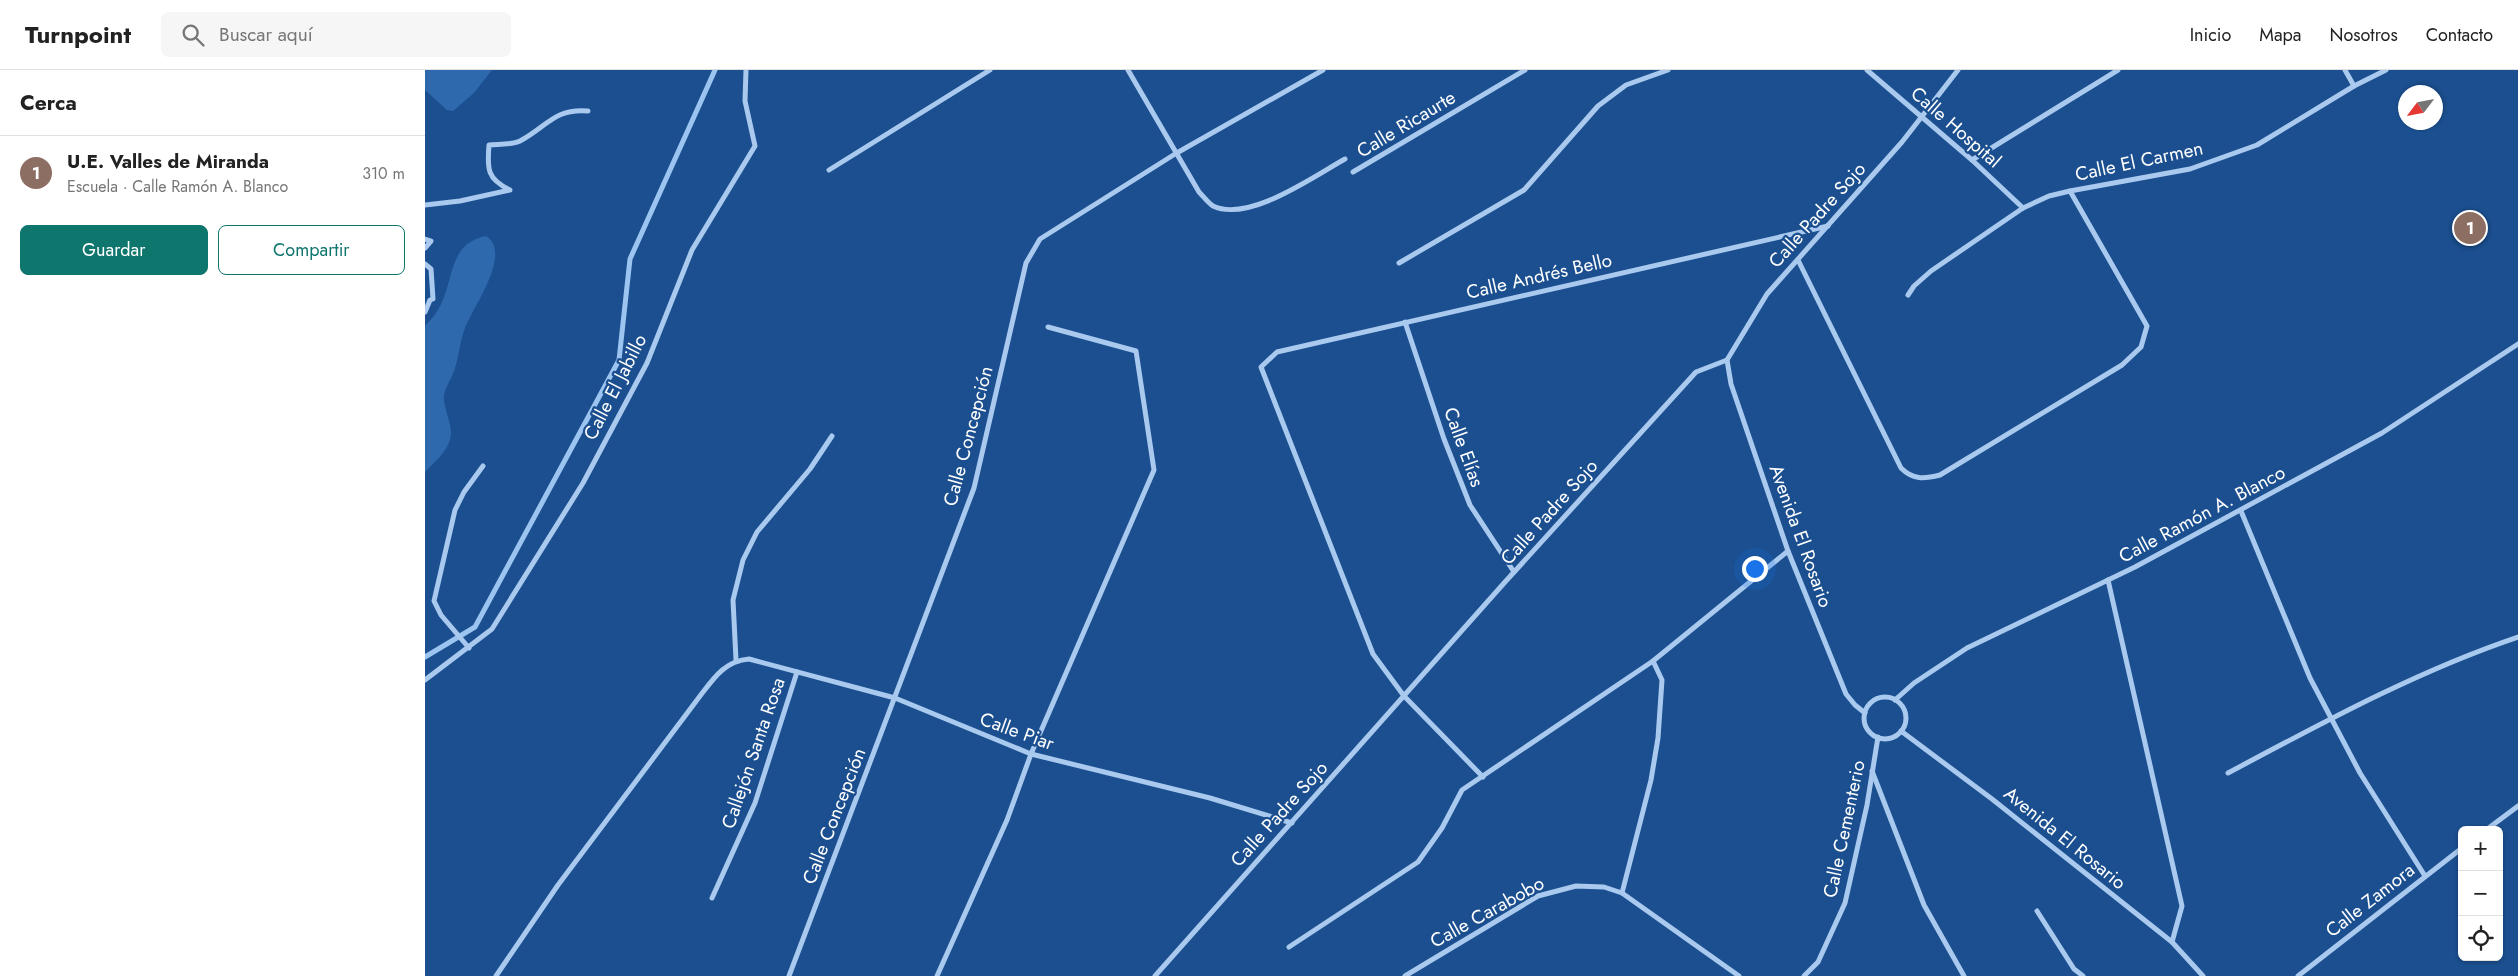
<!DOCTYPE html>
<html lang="es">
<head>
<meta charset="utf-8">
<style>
  body { margin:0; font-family:Jost,sans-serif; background:#f6f6f6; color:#222 }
  .controls { position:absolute; right:15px; bottom:15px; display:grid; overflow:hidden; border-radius:8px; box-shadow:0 1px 4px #0004 }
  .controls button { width:45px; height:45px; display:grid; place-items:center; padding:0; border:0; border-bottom:1px solid #e0e0e0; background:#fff; color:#222; font:25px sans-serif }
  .compass { position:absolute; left:1973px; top:15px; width:45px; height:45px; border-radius:50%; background:#fff; box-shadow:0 1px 4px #0004; rotate:238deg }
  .you { position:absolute; left:1329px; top:498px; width:18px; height:18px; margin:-12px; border:4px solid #fff; border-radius:50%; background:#1a73e8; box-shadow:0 0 0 8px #1a73e833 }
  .badge { display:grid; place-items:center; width:32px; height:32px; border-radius:50%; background:#0f766e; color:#fff; font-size:16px; font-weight:700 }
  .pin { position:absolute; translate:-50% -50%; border:2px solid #fff; box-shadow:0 1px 5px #0006 }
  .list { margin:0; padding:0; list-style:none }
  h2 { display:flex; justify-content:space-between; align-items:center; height:65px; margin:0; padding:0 20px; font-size:21px }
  h2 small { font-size:16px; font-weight:400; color:#767676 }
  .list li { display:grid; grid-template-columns:32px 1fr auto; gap:15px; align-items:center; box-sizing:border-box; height:75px; padding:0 20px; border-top:1px solid #e0e0e0 }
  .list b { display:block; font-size:19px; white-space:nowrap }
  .list p { margin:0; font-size:16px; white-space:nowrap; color:#767676 }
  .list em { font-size:16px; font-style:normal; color:#767676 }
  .actions { display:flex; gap:10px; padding:15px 20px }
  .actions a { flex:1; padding:11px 0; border:1px solid #0f766e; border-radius:8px; text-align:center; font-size:18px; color:#0f766e }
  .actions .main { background:#0f766e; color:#fff }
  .icon { flex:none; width:28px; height:28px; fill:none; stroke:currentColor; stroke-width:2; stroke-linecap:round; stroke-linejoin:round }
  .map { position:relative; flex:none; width:2093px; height:906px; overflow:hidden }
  header { display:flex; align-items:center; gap:30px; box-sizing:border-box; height:70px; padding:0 25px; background:#fff; border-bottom:1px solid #e0e0e0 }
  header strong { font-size:24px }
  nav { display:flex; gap:28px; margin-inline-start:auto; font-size:18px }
  .search { width:350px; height:45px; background:#f6f6f6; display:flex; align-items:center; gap:12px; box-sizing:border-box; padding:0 18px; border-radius:8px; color:#767676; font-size:19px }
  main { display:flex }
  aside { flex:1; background:#fff }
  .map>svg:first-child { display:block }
  .green { fill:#2e69ad }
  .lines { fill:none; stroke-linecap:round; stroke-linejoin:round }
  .stream { stroke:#9cc4f0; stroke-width:5 }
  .street { stroke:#a9c9ee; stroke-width:5 }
  .labels { text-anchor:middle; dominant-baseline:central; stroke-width:4.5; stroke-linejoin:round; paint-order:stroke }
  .street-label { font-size:19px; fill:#fff; stroke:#1b4f8f }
</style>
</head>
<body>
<header>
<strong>Turnpoint</strong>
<div class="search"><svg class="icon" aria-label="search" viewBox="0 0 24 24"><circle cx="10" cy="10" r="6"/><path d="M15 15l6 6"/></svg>Buscar aquí</div>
<nav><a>Inicio</a><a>Mapa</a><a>Nosotros</a><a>Contacto</a></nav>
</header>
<main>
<aside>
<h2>Cerca<small></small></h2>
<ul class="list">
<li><span class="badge" style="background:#8d6e63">1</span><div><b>U.E. Valles de Miranda</b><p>Escuela · Calle Ramón A. Blanco</p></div><em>310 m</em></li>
</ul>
<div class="actions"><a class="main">Guardar</a><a>Compartir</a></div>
</aside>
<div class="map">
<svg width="2093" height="906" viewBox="0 0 2093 906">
  <rect width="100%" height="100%" fill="#1b4f8f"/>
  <!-- green -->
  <g class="green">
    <path d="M0 0H67L49 23 28 41 22 40 0 20Z"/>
    <path d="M61 166C88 183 48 237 40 258 34 273 34 291 27 306 24 313 19 320 19 327 19 339 25 349 26 361 27 378 11 391 0 402V256C9 247 15 238 19 227 29 201 27 173 61 166Z"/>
  </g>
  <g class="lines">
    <!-- stream -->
    <path class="stream" d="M0 587 50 557 194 290 205 189 290 0"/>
    <!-- street -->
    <g class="street">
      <path d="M703 0 774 122C778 126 783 133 788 136 824 153 889 106 920 89"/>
      <path d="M1442 0 1547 90 1598 138"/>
      <path d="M1920 0 1929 16"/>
      <path d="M1547 90 1693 0"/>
      <path d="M404 100 565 0"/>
      <path d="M928 102 1100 0"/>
      <path d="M0 135 35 131 85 120C62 109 62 99 64 75 73 74 87 75 95 71 122 57 129 38 163 41"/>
      <path d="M0 169 6 171 0 178"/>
      <path d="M1373 190 1476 398C1488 410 1499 409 1515 405L1697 295 1716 277 1722 256 1645 121"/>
      <path d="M974 193 1099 120 1173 36 1201 15 1243 0"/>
      <path d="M0 194 6 199 8 229 5 230 0 242"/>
      <path d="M1483 225 1489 216 1506 201 1598 138 1624 126 1645 121 1765 99 1832 75 1929 16 1961 0"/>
      <path d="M980 252 1019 369 1045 435 1089 502"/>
      <path d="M1302 290 1306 314 1363 481 1421 624 1430 635 1440 643"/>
      <path d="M1816 441 1885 608 1935 703 2000 806"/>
      <path d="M1683 510 1757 836 1747 872"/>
      <path d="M44 578 16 545 9 531 30 440 39 422 58 396"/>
      <path d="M311 590 308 530 318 490 332 462 385 399 407 366"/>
      <path d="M0 610 67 559 158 413 222 293 267 180 330 76 320 31 321 0"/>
      <circle cx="1460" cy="648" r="21"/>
      <path d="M1470 630 1489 613 1542 578 1710 497 1957 363 2093 274"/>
      <path d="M1476 661 1567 729 1747 872 1778 906"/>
      <path d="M1447 701 1499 835 1539 906"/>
      <path d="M1803 703C1897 653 1992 601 2093 567"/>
      <path d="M1058 707 979 626 948 584 836 297 852 282 1403 156"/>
      <path d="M2061 760 2093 736"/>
      <path d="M1197 823 1226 710 1233 668 1237 610 1228 591"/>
      <path d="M287 828 330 733 372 602"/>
      <path d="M1612 841 1649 899 1658 906"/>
      <path d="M864 877 993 792 1017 758 1037 720 1228 591 1363 481"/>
      <path d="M71 906 133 815 272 630C287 611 298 591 324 589L470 628 606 684 785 728 867 753"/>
      <path d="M364 906 549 418 601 193 615 169 750 84 898 0"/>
      <path d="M512 906 582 750 606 684 729 400 711 281 623 257"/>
      <path d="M730 906 1080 512 1271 302 1302 290 1342 224 1477 72 1533 0"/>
      <path d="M980 906 1113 826 1151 816 1179 817 1197 823 1314 906"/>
      <path d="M1379 906 1393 892 1420 833 1442 735 1453 667"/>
      <path d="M1873 906 2037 778"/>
    </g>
  </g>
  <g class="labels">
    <!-- street labels -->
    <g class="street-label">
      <text transform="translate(981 54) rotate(-31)">Calle Ricaurte</text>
      <text transform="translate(1531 57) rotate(41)">Calle Hospital</text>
      <text transform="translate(1714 91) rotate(-12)">Calle El Carmen</text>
      <text transform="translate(1392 145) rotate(-48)">Calle Padre Sojo</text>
      <text transform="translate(1114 206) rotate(-13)">Calle Andrés Bello</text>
      <text transform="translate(190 317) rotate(-63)">Calle El Jabillo</text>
      <text transform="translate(543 366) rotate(-75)">Calle Concepción</text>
      <text transform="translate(1039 377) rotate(70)">Calle Elías</text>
      <text transform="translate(1124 442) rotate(-48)">Calle Padre Sojo</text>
      <text transform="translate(1777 444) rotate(-28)">Calle Ramón A. Blanco</text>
      <text transform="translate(1376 466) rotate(70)">Avenida El Rosario</text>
      <text transform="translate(592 661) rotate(20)">Calle Piar</text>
      <text transform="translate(328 683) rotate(-71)">Callejón Santa Rosa</text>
      <text transform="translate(854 744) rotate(-48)">Calle Padre Sojo</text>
      <text transform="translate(409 746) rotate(-69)">Calle Concepción</text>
      <text transform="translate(1419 759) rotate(-78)">Calle Cementerio</text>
      <text transform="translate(1640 768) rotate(39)">Avenida El Rosario</text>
      <text transform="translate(1945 830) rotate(-38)">Calle Zamora</text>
      <text transform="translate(1062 842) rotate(-29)">Calle Carabobo</text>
    </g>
  </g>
</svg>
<div class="controls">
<button>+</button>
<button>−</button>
<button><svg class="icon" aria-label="locate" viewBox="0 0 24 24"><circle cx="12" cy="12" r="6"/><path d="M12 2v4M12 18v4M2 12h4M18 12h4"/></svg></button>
</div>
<svg class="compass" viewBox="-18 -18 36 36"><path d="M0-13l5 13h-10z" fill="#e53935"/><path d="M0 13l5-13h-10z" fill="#767676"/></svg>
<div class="you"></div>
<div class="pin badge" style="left:2045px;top:158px;background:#8d6e63">1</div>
</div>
</main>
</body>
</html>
